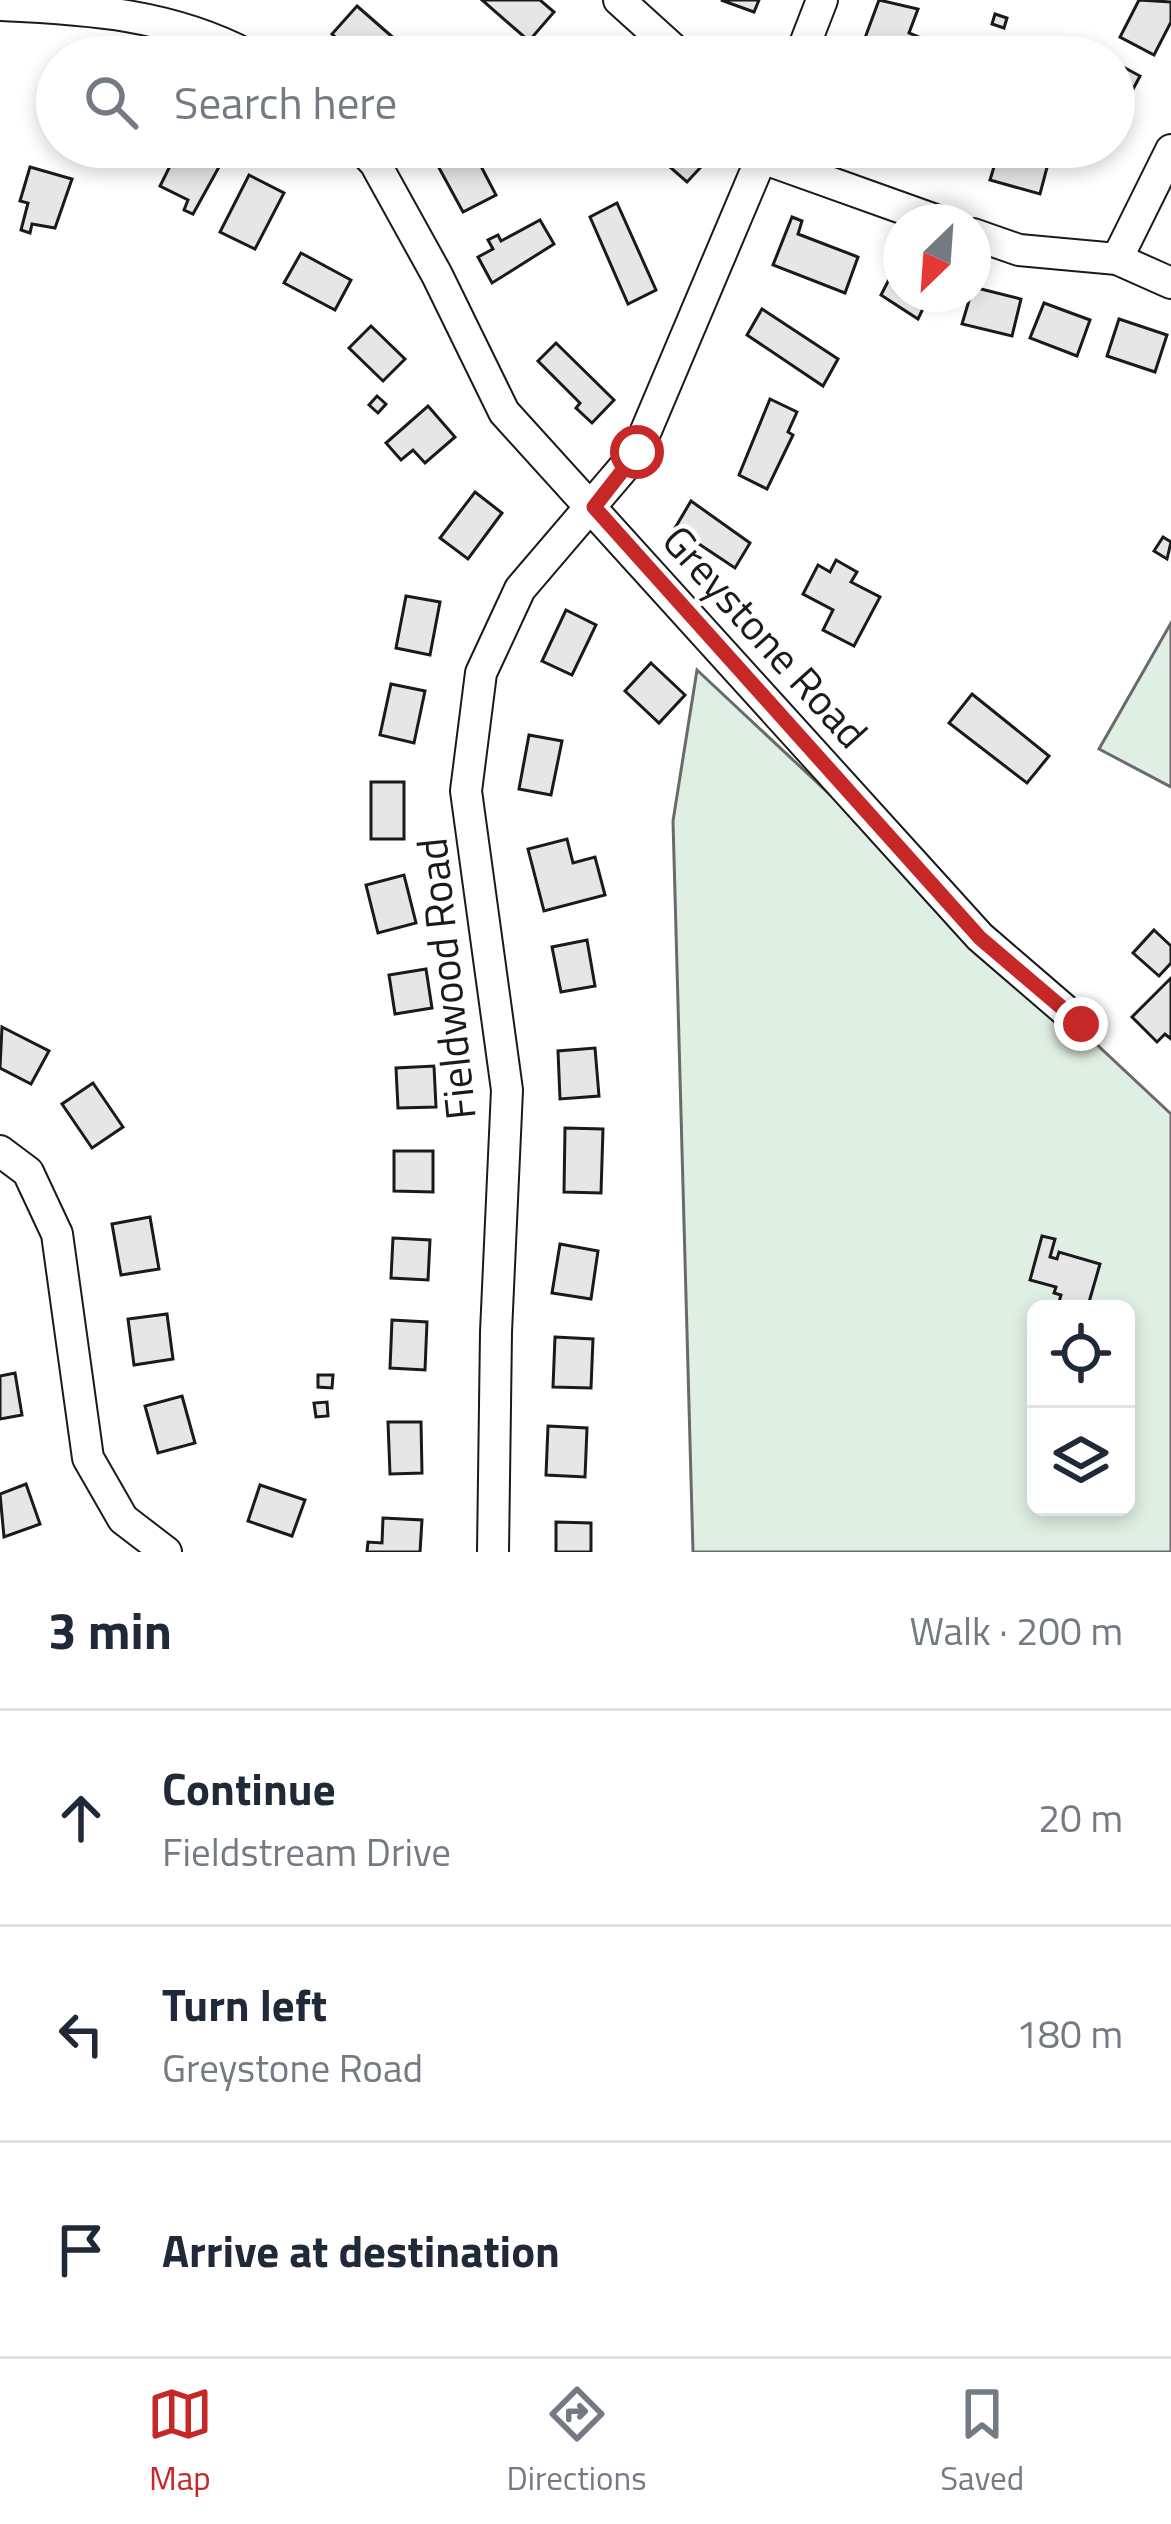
<!DOCTYPE html>
<html lang="en">
<head>
<meta charset="utf-8">
<style>
  body { margin:0; font-family:"Titillium Web",sans-serif; background:#f2f2f3; color:#1f2937 }
  .controls { position:absolute; right:36px; bottom:36px; display:grid; overflow:hidden; border-radius:18px; box-shadow:0 6px 18px #0003 }
  .controls button { width:108px; height:108px; display:grid; place-items:center; padding:0; border:0; border-bottom:3px solid #e0e1e3; background:#fff; color:#1f2937; font:60px sans-serif }
  .compass { position:absolute; left:883px; top:204px; width:108px; height:108px; border-radius:50%; background:#fff; box-shadow:0 6px 18px #0003; rotate:205deg }
  .stop { position:absolute; width:36px; height:36px; margin:-27px; border:9px solid #c62828; border-radius:50%; background:#fff }
  .stop.end { background:#c62828; border-color:#fff; box-shadow:0 3px 12px #0008 }
  .list { margin:0; padding:0; list-style:none }
  h2 { display:flex; justify-content:space-between; align-items:center; height:156px; margin:0; padding:0 48px; font-size:51px }
  h2 small { font-size:39px; font-weight:400; color:#747a83 }
  .list li { display:grid; grid-template-columns:78px 1fr auto; gap:36px; align-items:center; box-sizing:border-box; height:216px; padding:0 48px; border-top:3px solid #e0e1e3 }
  .list b { display:block; font-size:45px; white-space:nowrap }
  .list p { margin:0; font-size:39px; white-space:nowrap; color:#747a83 }
  .list em { font-size:39px; font-style:normal; color:#747a83 }
  .icon { flex:none; width:66px; height:66px; fill:none; stroke:currentColor; stroke-width:2; stroke-linecap:round; stroke-linejoin:round }
  .map { position:relative; flex:none; width:1171px; height:1552px; overflow:hidden }
  .search { position:absolute; background:#fff; box-shadow:0 6px 18px #0003; left:36px; right:36px; top:36px; height:132px; display:flex; align-items:center; gap:30px; box-sizing:border-box; padding:0 42px; border-radius:66px; color:#747a83; font-size:45px }
  .sheet { height:804px; background:#fff }
  nav { display:flex; justify-content:space-around; align-items:center; box-sizing:border-box; height:168px; border-top:3px solid #e0e1e3; background:#fff; font-size:33px; color:#747a83 }
  nav a { display:grid; justify-items:center; gap:6px }
  nav .on { color:#c62828 }
  .map>svg:first-child { display:block }
  .green { fill:#e0efe3; stroke:#6a6a6a; stroke-width:3; fill-rule:evenodd }
  .building { fill:#e6e6e6; stroke:#1a1a1a; stroke-width:3 }
  .lines { fill:none; stroke-linecap:round; stroke-linejoin:round }
  .minor-casing { stroke:#1a1a1a; stroke-width:34 }
  .minor { stroke:#fff; stroke-width:30 }
  .route { stroke:#c62828; stroke-width:15 }
  .labels { text-anchor:middle; dominant-baseline:central; stroke-width:9; stroke-linejoin:round; paint-order:stroke }
  .street-label { font-size:42px; fill:#1a1a1a; stroke:#fff }
</style>
</head>
<body>
<div class="map">
<svg width="1171" height="1552" viewBox="0 0 1171 1552">
  <rect width="100%" height="100%" fill="#fff"/>
  <!-- green -->
  <g class="green">
    <path d="M1171 623V787L1099 749Z"/>
    <path d="M697 670 1171 1114V1552H693L673 821ZM1036 1309H1126V1507H1036Z"/>
  </g>
  <!-- building -->
  <g class="building">
    <path d="M482 0H540L554 12 529 41Z"/>
    <path d="M721 0H759L754 12Z"/>
    <path d="M879 0 918 9 909 33 926 40 920 57H892L862 46Z"/>
    <path d="M1139 0 1171 2V22L1154 55 1120 37Z"/>
    <path d="M357 6 397 41 383 57H358L332 34Z"/>
    <path d="M995 14 1007 18 1004 28 992 24Z"/>
    <path d="M585 43 602 57H573Z"/>
    <path d="M1114 62 1140 76 1114 125Z"/>
    <path d="M190 147H230L193 214 184 210 188 200 160 186 174 158 183 163Z"/>
    <path d="M647 147H706L713 154 687 182Z"/>
    <path d="M1000 147H1031L1050 156 1040 194 990 180Z"/>
    <path d="M472 149 496 195 463 212 438 166Z"/>
    <path d="M30 167 72 179 55 228 32 224 30 233 21 230 28 203 20 201Z"/>
    <path d="M249 175 284 193 255 249 220 232Z"/>
    <path d="M617 203 656 290 628 304 590 217Z"/>
    <path d="M792 217 802 221 798 234 858 257 845 293 773 265Z"/>
    <path d="M540 220 554 244 492 283 478 257 493 249 488 240 498 235 501 241Z"/>
    <path d="M301 253 351 280 335 310 284 283Z"/>
    <path d="M899 260 901 294H930L918 319 881 295Z"/>
    <path d="M973 287 1021 299 1012 336 962 324Z"/>
    <path d="M1044 303 1090 320 1077 356 1030 338Z"/>
    <path d="M762 309 838 359 823 386 747 335Z"/>
    <path d="M1119 319 1167 335 1155 372 1107 356Z"/>
    <path d="M371 326 405 359 383 381 349 348Z"/>
    <path d="M556 343 614 400 592 423 576 408 580 403 538 361Z"/>
    <path d="M377 396 386 404 378 413 369 405Z"/>
    <path d="M770 399 797 412 788 432 793 435 767 489 739 475Z"/>
    <path d="M428 406 455 437 425 463 413 450 401 460 386 443Z"/>
    <path d="M475 492 502 513 468 559 440 538Z"/>
    <path d="M691 501 750 543 735 568 675 528Z"/>
    <path d="M1163 537 1171 542 1167 559 1154 551Z"/>
    <path d="M836 560 857 572 851 582 880 597 854 646 823 630 833 610 803 594 818 565 830 572Z"/>
    <path d="M406 596 440 602 430 655 396 648Z"/>
    <path d="M566 610 596 625 572 675 542 661Z"/>
    <path d="M651 663 685 695 659 723 625 691Z"/>
    <path d="M391 684 425 691 414 743 380 735Z"/>
    <path d="M972 694 1049 756 1027 783 949 723Z"/>
    <path d="M529 735 562 741 551 795 519 789Z"/>
    <rect x="371" y="782" width="33" height="57"/>
    <path d="M567 839 573 863 595 857 605 895 544 911 528 849Z"/>
    <path d="M404 875 416 923 378 933 366 885Z"/>
    <path d="M1154 930 1171 946V963L1159 976 1133 953Z"/>
    <path d="M587 940 595 986 561 992 552 947Z"/>
    <path d="M426 969 432 1008 395 1014 389 975Z"/>
    <path d="M1171 978V1039L1165 1034 1157 1042 1132 1017Z"/>
    <path d="M2 1027 49 1051 31 1084 0 1068Z"/>
    <path d="M595 1048 599 1096 560 1099 558 1051Z"/>
    <path d="M434 1066 436 1107 398 1108 396 1068Z"/>
    <path d="M93 1083 123 1127 92 1148 62 1104Z"/>
    <path d="M565 1128 603 1129 601 1193 564 1192Z"/>
    <path d="M394 1151H433V1192L394 1191Z"/>
    <path d="M150 1217 159 1269 121 1275 112 1224Z"/>
    <path d="M1042 1236 1055 1239 1050 1257 1057 1259 1059 1252 1100 1264 1087 1309H1057L1061 1295 1054 1293 1056 1287 1030 1280Z"/>
    <path d="M393 1238 430 1240 428 1280 391 1278Z"/>
    <path d="M560 1244 598 1251 591 1299 552 1293Z"/>
    <path d="M167 1314 173 1359 134 1365 128 1319Z"/>
    <path d="M392 1320 427 1322 425 1370 390 1368Z"/>
    <path d="M555 1337 593 1339 591 1388 553 1387Z"/>
    <path d="M15 1373 22 1415 0 1419V1376Z"/>
    <path d="M318 1375H333L332 1388 318 1387Z"/>
    <path d="M182 1396 195 1443 158 1453 145 1406Z"/>
    <path d="M327 1402 328 1416 316 1417 314 1403Z"/>
    <path d="M388 1422H421L422 1473 390 1474Z"/>
    <path d="M548 1426 587 1428 585 1477 546 1475Z"/>
    <path d="M26 1484 40 1524 4 1537 0 1494Z"/>
    <path d="M260 1485 305 1500 292 1536 248 1521Z"/>
    <path d="M383 1518 422 1520 420 1552H367L368 1542 382 1543Z"/>
    <path d="M556 1522 591 1523V1552H556Z"/>
  </g>
  <g class="lines">
    <!-- minor casing -->
    <g class="minor-casing">
      <g id="minor">
        <path d="M619 0 682 57"/>
        <path d="M0 5C88 9 172 14 251 57"/>
        <path d="M800 57 822 0"/>
        <path d="M360 147 375 163 437 275 504 412 980 937 1081 1024"/>
        <path d="M755 147 762 158 941 222"/>
        <path d="M973 234 1019 250 1117 259 1171 283"/>
        <path d="M1117 259 1171 150"/>
        <path d="M0 1151 28 1172 57 1234 88 1458 123 1519 166 1552"/>
        <path d="M493 1552 496 1332 507 1090 466 791 481 673 520 589 637 452 766 147"/>
      </g>
    </g>
    <!-- minor -->
    <use href="#minor" class="minor"/>
  </g>
  <g class="lines">
    <!-- route -->
    <path class="route" d="M637 452 594 507 980 938 1081 1024"/>
  </g>
  <g class="labels">
    <!-- street labels -->
    <g class="street-label">
      <text transform="translate(766 636) rotate(48)">Greystone Road</text>
      <text transform="translate(445 979) rotate(-96)">Fieldwood Road</text>
    </g>
  </g>
</svg>
<div class="controls">
<button><svg class="icon" aria-label="locate" viewBox="0 0 24 24"><circle cx="12" cy="12" r="6"/><path d="M12 2v4M12 18v4M2 12h4M18 12h4"/></svg></button>
<button><svg class="icon" aria-label="layers" viewBox="0 0 24 24"><path d="M12 4l9 5-9 5-9-5zM3 14l9 5 9-5"/></svg></button>
</div>
<svg class="compass" viewBox="-18 -18 36 36"><path d="M0-13l5 13h-10z" fill="#e53935"/><path d="M0 13l5-13h-10z" fill="#747a83"/></svg>
<div class="stop" style="left:637px;top:452px"></div>
<div class="stop end" style="left:1081px;top:1024px"></div>
<div class="search"><svg class="icon" aria-label="search" viewBox="0 0 24 24"><circle cx="10" cy="10" r="6"/><path d="M15 15l6 6"/></svg>Search here</div>
</div>
<section class="sheet">
<h2>3 min<small>Walk · 200 m</small></h2>
<ul class="list">
<li><svg class="icon" aria-label="ahead" viewBox="0 0 24 24"><path d="M12 20V5M6 11l6-6 6 6"/></svg><div><b>Continue</b><p>Fieldstream Drive</p></div><em>20 m</em></li>
<li><svg class="icon" aria-label="left" viewBox="0 0 24 24"><path d="M17 20v-9H6M10 6l-5 5 5 5"/></svg><div><b>Turn left</b><p>Greystone Road</p></div><em>180 m</em></li>
<li><svg class="icon" aria-label="arrive" viewBox="0 0 24 24"><path d="M6 21V4h12l-3 4 3 4H6"/></svg><div><b>Arrive at destination</b></div></li>
</ul>
</section>
<nav>
<a class="on"><svg class="icon" aria-label="map" viewBox="0 0 24 24"><path d="M3 6l6-2 6 2 6-2v14l-6 2-6-2-6 2zM9 4v14M15 6v14"/></svg>Map</a>
<a><svg class="icon" aria-label="directions" viewBox="0 0 24 24"><path d="M12 3l9 9-9 9-9-9zM9 14v-3h6M13 9l2 2-2 2"/></svg>Directions</a>
<a><svg class="icon" aria-label="saved" viewBox="0 0 24 24"><path d="M7 4h10v16l-5-4-5 4z"/></svg>Saved</a>
</nav>
</body>
</html>
